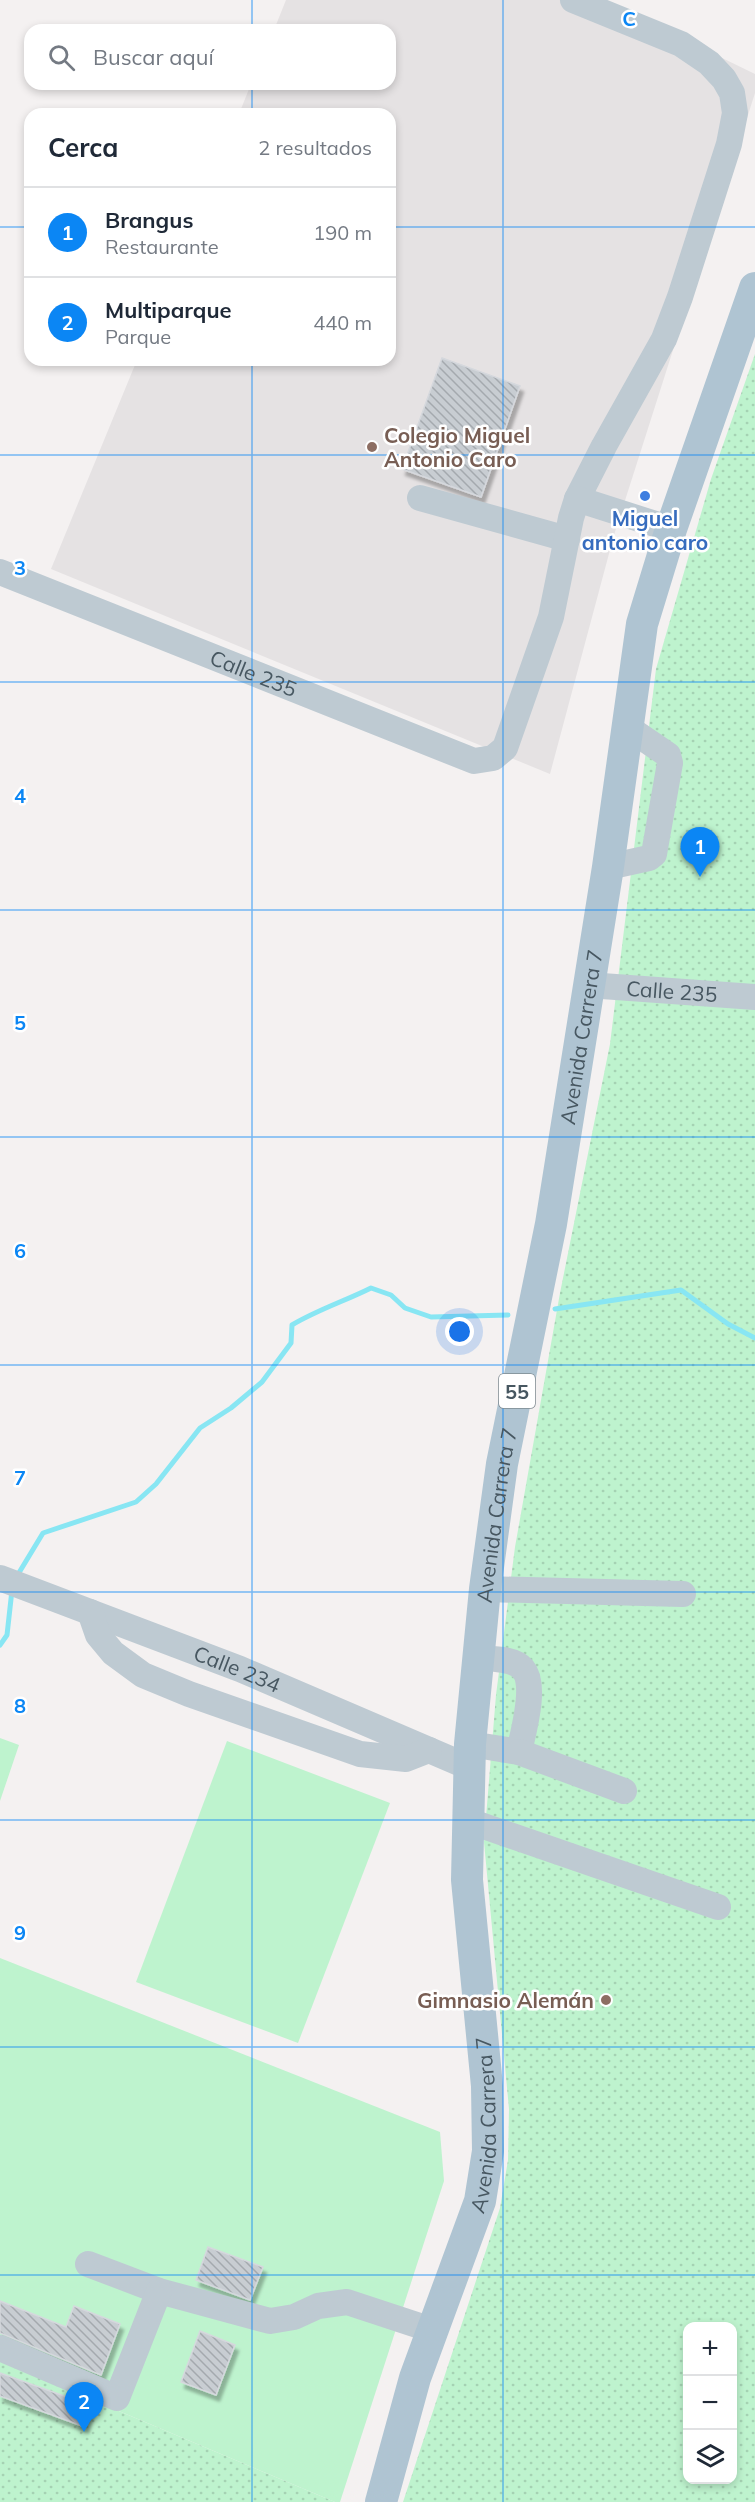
<!DOCTYPE html>
<html lang="es">
<head>
<meta charset="utf-8">
<style>
  body { margin:0; font-family:Mulish,sans-serif; background:#f6f6f7; color:#1f2937 }
  .controls { position:absolute; right:18px; bottom:18px; display:grid; overflow:hidden; border-radius:12px; box-shadow:0 3px 9px #0003 }
  .controls button { width:54px; height:54px; display:grid; place-items:center; padding:0; border:0; border-bottom:2px solid #e0e1e3; background:#fff; color:#1f2937; font:30px sans-serif }
  .you { position:absolute; left:460px; top:1332px; width:21px; height:21px; margin:-15px; border:4px solid #fff; border-radius:50%; background:#1a73e8; box-shadow:0 0 0 9px #1a73e833 }
  .badge { display:grid; place-items:center; width:39px; height:39px; border-radius:50%; background:#0b86f4; color:#fff; font-size:20px; font-weight:700 }
  .pin { position:absolute; translate:-50% -50px; filter:drop-shadow(0 2px 3px #0008) }
  .pin::after { content:''; position:absolute; top:32px; width:21px; height:18px; background:inherit; clip-path:polygon(0 0,100% 0,50% 100%) }
  .list { margin:0; padding:0; list-style:none }
  h2 { display:flex; justify-content:space-between; align-items:center; height:78px; margin:0; padding:0 24px; font-size:26px }
  h2 small { font-size:20px; font-weight:400; color:#747a83 }
  .list li { display:grid; grid-template-columns:39px 1fr auto; gap:18px; align-items:center; box-sizing:border-box; height:90px; padding:0 24px; border-top:2px solid #e0e1e3 }
  .list b { display:block; font-size:22px; white-space:nowrap }
  .list p { margin:0; font-size:20px; white-space:nowrap; color:#747a83 }
  .list em { font-size:20px; font-style:normal; color:#747a83 }
  .icon { flex:none; width:33px; height:33px; fill:none; stroke:currentColor; stroke-width:2; stroke-linecap:round; stroke-linejoin:round }
  .map { position:relative; flex:none; width:755px; height:2502px; overflow:hidden }
  .search { position:absolute; background:#fff; box-shadow:0 3px 9px #0003; left:24px; top:24px; width:372px; height:66px; display:flex; align-items:center; gap:15px; box-sizing:border-box; padding:0 21px; border-radius:18px; color:#747a83; font-size:22px }
  .panel { position:absolute; background:#fff; box-shadow:0 3px 9px #0003; left:24px; top:108px; width:372px; height:258px; border-radius:18px }
  .map>svg:first-child { display:block }
  .education { fill:#e5e2e3 }
  .grass { fill:#bef3ce }
  .park { fill:url(#park-dots); fill-rule:evenodd }
  .lines { fill:none; stroke-linecap:round; stroke-linejoin:round }
  .stream { stroke:#88e6f3; stroke-width:5 }
  .building { fill:url(#building-back-hatch); stroke:#d5d8dd; stroke-width:1.5; filter:url(#shadow) }
  .minor { stroke:#becad2; stroke-width:26 }
  .major { stroke:#afc4d2; stroke-width:32 }
  .grid { fill:none; stroke:#0b86f4; stroke-width:1.5; stroke-opacity:0.55 }
  .education-dot { fill:#8d6e63; stroke:#fff; stroke-width:2 }
  .shop-dot { fill:#3f7fe0; stroke:#fff; stroke-width:2 }
  .labels { text-anchor:middle; dominant-baseline:central; stroke-width:5; stroke-linejoin:round; paint-order:stroke }
  .shield { fill:#fff; stroke:#7e8990; stroke-width:1.5 }
  .shield-label { font-size:20px; font-weight:bold; fill:#475761 }
  .education-label { font-size:21px; font-weight:bold; fill:#785e54; stroke:#fff; text-anchor:start }
  .shop-label { font-size:21px; font-weight:bold; fill:#366cbe; stroke:#fff }
  .street-label { font-size:21px; fill:#475761; stroke:#fff }
  .grid-label { font-size:20px; text-anchor:middle; font-weight:bold; fill:#0b86f4; stroke:#fff; stroke-width:5; stroke-linejoin:round; paint-order:stroke }
</style>
</head>
<body>
<div class="map">
<svg width="755" height="2502" viewBox="0 0 755 2502">
  <defs>
    <pattern id="park-dots" width="8" height="8" patternUnits="userSpaceOnUse" patternTransform="scale(1.5)"><rect width="8" height="8" fill="#bef3ce"/><path d="M2 2h.1M6 6h.1" fill="none" stroke="#a5d2b3" stroke-width="1.8" stroke-linecap="round"/></pattern>
    <pattern id="building-back-hatch" width="6" height="6" patternUnits="userSpaceOnUse" patternTransform="scale(1.5)"><rect width="6" height="6" fill="#c8cdd2"/><path d="M-1 5l2 2M0 0l6 6M5-1l2 2" fill="none" stroke="#a4a9ae"/></pattern>
    <filter id="shadow"><feDropShadow dx="3.5" dy="6" stdDeviation="1.5" flood-color="#0004"/></filter>
  </defs>
  <rect width="100%" height="100%" fill="#f4f1f1"/>
  <!-- education -->
  <path class="education" d="M286 0H603L755 74V93L614 535 550 774 51 569 137 360H390V114H239L251 84H390V30H274Z"/>
  <!-- grass -->
  <g class="grass">
    <path d="M0 1738 19 1745 0 1801Z"/>
    <path d="M227 1741 390 1803 298 2043 136 1982Z"/>
    <path d="M0 1958 440 2132 444 2181 340 2502H335L0 2361Z"/>
  </g>
  <!-- park -->
  <g class="park">
    <path d="M755 354V2502H403L500 2208 508 2160 509 2109 484 1842 496 1695 515 1547 560 1293 610 1044 656 669 711 479ZM688 2326H732V2480H688Z"/>
    <path d="M0 2361 335 2502H0Z"/>
  </g>
  <g class="lines">
    <!-- stream -->
    <g class="stream">
      <path d="M555 1309 681 1290 728 1324 755 1338"/>
      <path d="M17 1576 43 1533 136 1502 156 1484 200 1428 231 1408 262 1382 291 1343 292 1325C317 1310 345 1301 371 1288L391 1295 405 1308 431 1317 508 1315"/>
      <path d="M0 1645 7 1635 12 1590"/>
    </g>
  </g>
  <!-- building -->
  <g class="building">
    <path d="M442 358 520 386 481 497 402 469Z"/>
    <path d="M208 2247 263 2267 250 2300 196 2280Z"/>
    <path d="M0 2301 66 2327 74 2306 120 2324 101 2375 0 2333Z"/>
    <path d="M200 2331 235 2345 216 2395 181 2382Z"/>
    <path d="M0 2373 92 2406 85 2427 0 2396Z"/>
  </g>
  <g class="lines">
    <!-- minor -->
    <g class="minor">
      <path d="M573 0 681 44 709 63 724 79 732 93 735 113 729 144 680 297 664 339 604 446 577 499"/>
      <path d="M420 498 567 539"/>
      <path id="s1" d="M0 572 474 761 493 758 505 748 551 617 571 518 577 499 671 529"/>
      <path d="M608 867 649 858 654 854 670 763 668 755 627 727"/>
      <path id="s2" d="M588 985 755 997"/>
      <path id="s3" d="M0 1578 240 1669 471 1768"/>
      <path d="M485 1589 683 1594"/>
      <path d="M90 1612 98 1635 113 1653 143 1675 189 1694 360 1754 406 1759 429 1750"/>
      <path d="M470 1744 519 1752C523 1733 537 1685 523 1669 514 1658 492 1659 478 1658"/>
      <path d="M519 1752 624 1791"/>
      <path d="M469 1821 718 1907"/>
      <path d="M88 2264 159 2291 270 2321 294 2317 318 2306 347 2302 432 2330"/>
      <path d="M0 2348 117 2398 159 2291"/>
    </g>
    <!-- major -->
    <path class="major" id="s4" d="M381 2502 415 2378 480 2201 488 2151 487 2086 467 1880 470 1744 485 1589 502 1464 551 1224 608 867 642 624 671 529 755 288"/>
  </g>
  <!-- grid -->
  <path class="grid" d="M252 0V30M503 0V2502M252 84V114M0 227H30M390 227H755M252 360V2502M0 455H755M0 682H755M0 910H755M0 1137H755M0 1365H755M0 1592H755M0 1820H755M0 2047H755M0 2275H755"/>
  <!-- markers -->
  <g class="education-dot">
    <circle cx="372" cy="447" r="6"/>
    <circle cx="606" cy="2000" r="6"/>
  </g>
  <circle class="shop-dot" cx="645" cy="496" r="6"/>
  <g class="labels">
    <!-- shield labels -->
    <rect class="shield" x="499" y="1374" width="36" height="34" rx="4.5"/>
    <g class="shield-label">
      <text x="517" y="1391">55</text>
    </g>
    <!-- education labels -->
    <g class="education-label">
      <text x="384" y="435">Colegio Miguel<tspan x="384" dy="24">Antonio Caro</tspan></text>
      <text x="594" y="2000" text-anchor="end">Gimnasio Alemán</text>
    </g>
    <!-- shop labels -->
    <g class="shop-label">
      <text x="645" y="518">Miguel<tspan x="645" dy="24">antonio caro</tspan></text>
    </g>
    <!-- street labels -->
    <g class="street-label">
      <text stroke="none"><textPath href="#s1" startOffset="273">Calle 235</textPath></text>
      <text stroke="none"><textPath href="#s2" startOffset="84">Calle 235</textPath></text>
      <text stroke="none"><textPath href="#s4" startOffset="1492">Avenida Carrera 7</textPath></text>
      <text stroke="none"><textPath href="#s4" startOffset="1006">Avenida Carrera 7</textPath></text>
      <text stroke="none"><textPath href="#s3" startOffset="254">Calle 234</textPath></text>
      <text stroke="none"><textPath href="#s4" startOffset="394">Avenida Carrera 7</textPath></text>
    </g>
  </g>
  <g class="grid-label">
    <text x="629" y="26">C</text>
    <text x="20" y="575">3</text>
    <text x="20" y="803">4</text>
    <text x="20" y="1030">5</text>
    <text x="20" y="1258">6</text>
    <text x="20" y="1485">7</text>
    <text x="20" y="1713">8</text>
    <text x="20" y="1940">9</text>
  </g>
</svg>
<div class="controls">
<button>+</button>
<button>−</button>
<button><svg class="icon" aria-label="layers" viewBox="0 0 24 24"><path d="M12 4l9 5-9 5-9-5zM3 14l9 5 9-5"/></svg></button>
</div>
<div class="you"></div>
<div class="pin badge" style="left:700px;top:877px">1</div>
<div class="pin badge" style="left:84px;top:2432px">2</div>
<div class="search"><svg class="icon" aria-label="search" viewBox="0 0 24 24"><circle cx="10" cy="10" r="6"/><path d="M15 15l6 6"/></svg>Buscar aquí</div>
<section class="panel">
<h2>Cerca<small>2 resultados</small></h2>
<ul class="list">
<li><span class="badge">1</span><div><b>Brangus</b><p>Restaurante</p></div><em>190 m</em></li>
<li><span class="badge">2</span><div><b>Multiparque</b><p>Parque</p></div><em>440 m</em></li>
</ul>
</section>
</div>
</body>
</html>
